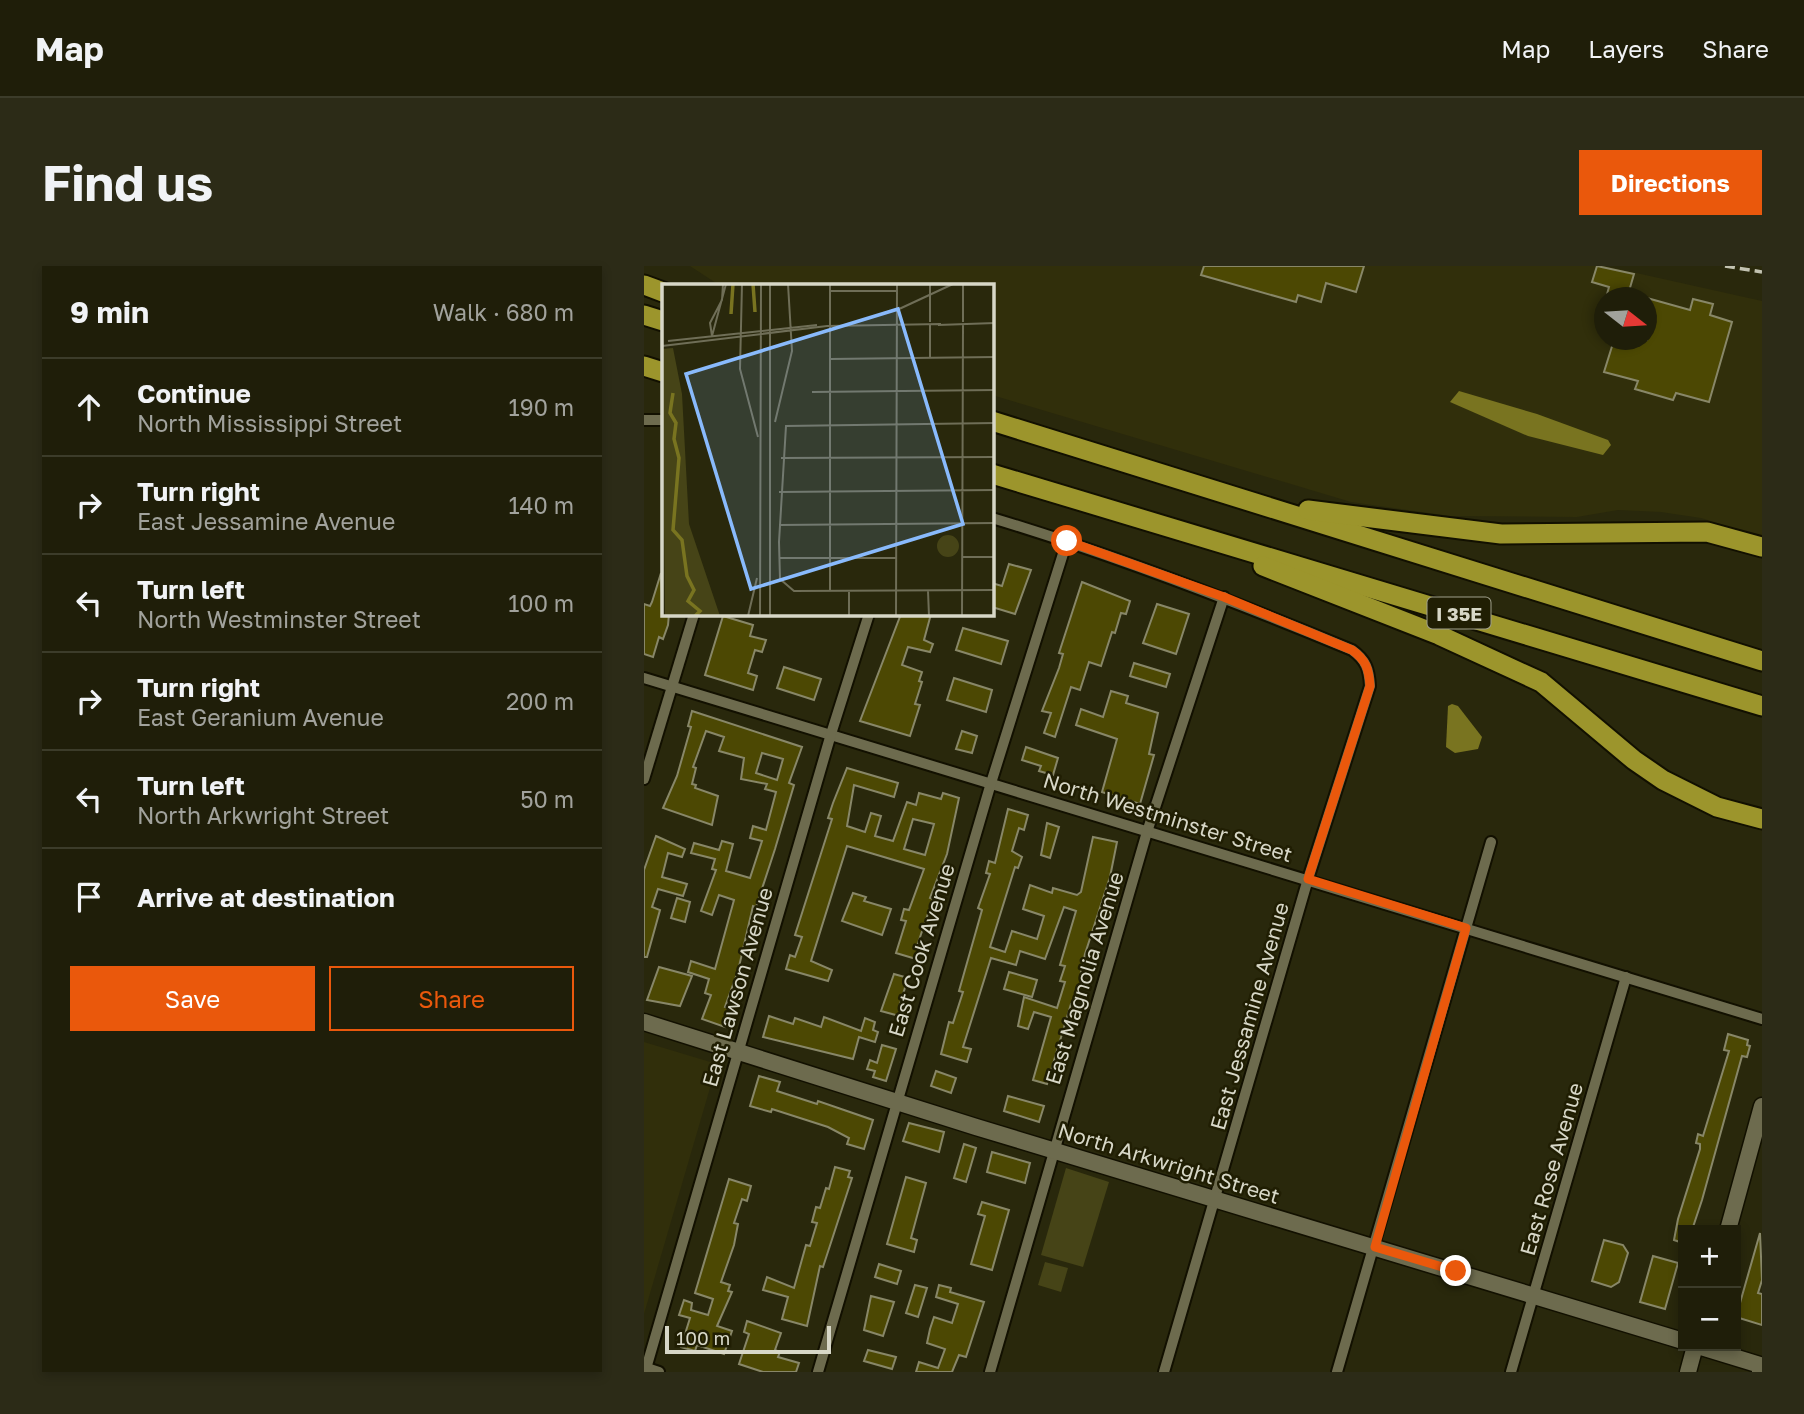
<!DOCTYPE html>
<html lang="en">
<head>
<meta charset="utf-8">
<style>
  body { margin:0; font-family:"Golos Text",sans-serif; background:#2c2b17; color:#f1f3f6 }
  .controls { position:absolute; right:21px; bottom:21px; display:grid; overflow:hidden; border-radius:0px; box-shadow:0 4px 10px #0003 }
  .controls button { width:63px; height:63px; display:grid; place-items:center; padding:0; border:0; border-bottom:2px solid #3c3c2a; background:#1f1e09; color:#f1f3f6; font:35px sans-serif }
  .compass { position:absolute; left:950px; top:21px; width:63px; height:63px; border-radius:50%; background:#1f1e09; box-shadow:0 4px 10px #0003; rotate:107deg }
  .scale { position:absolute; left:21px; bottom:18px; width:166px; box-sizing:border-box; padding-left:7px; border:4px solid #d7d7c7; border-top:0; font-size:19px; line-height:24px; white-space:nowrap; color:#d7d7c7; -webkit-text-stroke:5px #201e03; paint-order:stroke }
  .stop { position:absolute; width:21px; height:21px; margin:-16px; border:5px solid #ea580c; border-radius:50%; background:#fff }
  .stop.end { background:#ea580c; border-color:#fff; box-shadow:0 2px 7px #0008 }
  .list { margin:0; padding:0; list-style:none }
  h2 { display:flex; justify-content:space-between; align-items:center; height:91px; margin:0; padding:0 28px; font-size:30px }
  h2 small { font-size:23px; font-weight:400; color:#a1a29c }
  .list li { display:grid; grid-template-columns:46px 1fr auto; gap:21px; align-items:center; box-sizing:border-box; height:98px; padding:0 28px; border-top:2px solid #3c3c2a }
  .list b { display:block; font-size:26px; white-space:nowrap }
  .list p { margin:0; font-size:23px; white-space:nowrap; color:#a1a29c }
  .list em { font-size:23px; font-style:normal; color:#a1a29c }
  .actions { display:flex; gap:14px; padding:21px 28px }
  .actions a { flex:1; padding:16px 0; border:2px solid #ea580c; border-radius:0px; text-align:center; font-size:24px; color:#ea580c }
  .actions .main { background:#ea580c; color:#fff }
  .icon { flex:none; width:38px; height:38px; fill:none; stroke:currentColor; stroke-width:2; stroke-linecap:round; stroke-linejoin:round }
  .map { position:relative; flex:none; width:1118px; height:1106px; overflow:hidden; border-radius:0px }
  header { display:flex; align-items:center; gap:42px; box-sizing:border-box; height:98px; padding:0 35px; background:#1f1e09; border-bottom:2px solid #3c3c2a }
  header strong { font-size:33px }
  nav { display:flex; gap:38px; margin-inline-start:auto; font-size:24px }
  .intro { display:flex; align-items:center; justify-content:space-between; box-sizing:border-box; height:168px; padding:0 42px }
  h1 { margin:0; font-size:49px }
  .button { padding:18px 32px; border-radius:0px; background:#ea580c; color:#fff; font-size:24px; font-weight:700 }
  main { display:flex; gap:42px; padding:0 42px }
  aside { flex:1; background:#1f1e09; border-radius:0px; box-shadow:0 4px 10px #0003 }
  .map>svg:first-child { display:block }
  .built { fill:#312f0b; fill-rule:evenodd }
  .green { fill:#464417 }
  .water { fill:#797420 }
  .building { fill:#4c4803; stroke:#888768; stroke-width:2; fill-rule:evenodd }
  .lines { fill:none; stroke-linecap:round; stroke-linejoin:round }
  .street-casing { stroke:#121000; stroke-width:14 }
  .secondary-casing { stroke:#121000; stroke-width:19 }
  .highway-casing { stroke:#121000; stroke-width:23 }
  .street { stroke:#6d6b4e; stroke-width:10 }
  .secondary { stroke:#6d6b4e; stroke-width:16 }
  .highway { stroke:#9c952c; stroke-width:19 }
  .rail { stroke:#c2c2b1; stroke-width:3.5; stroke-dasharray:10 5; stroke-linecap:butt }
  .route { stroke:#ea580c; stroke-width:9 }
  .labels { text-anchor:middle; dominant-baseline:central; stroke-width:5; stroke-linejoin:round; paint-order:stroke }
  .shield { fill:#201e03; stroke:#a0a08c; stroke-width:2 }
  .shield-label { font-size:19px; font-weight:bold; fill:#d7d7c7 }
  .street-label { font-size:21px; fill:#d7d7c7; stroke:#201e03 }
  .inset-river { fill:none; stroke:#797420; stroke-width:3.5 }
  .inset-road { fill:none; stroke:#6f6e57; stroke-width:2 }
  .view { fill:#89bafc; fill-opacity:0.15; stroke:#89bafc; stroke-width:3.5 }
  .inset-edge { fill:none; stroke:#d7d7c7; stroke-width:3.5 }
</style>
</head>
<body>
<header>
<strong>Map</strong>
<nav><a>Map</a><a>Layers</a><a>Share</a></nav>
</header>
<div class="intro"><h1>Find us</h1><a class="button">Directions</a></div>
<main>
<aside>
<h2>9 min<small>Walk · 680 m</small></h2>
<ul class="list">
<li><svg class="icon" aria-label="ahead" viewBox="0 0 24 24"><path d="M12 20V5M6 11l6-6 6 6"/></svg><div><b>Continue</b><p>North Mississippi Street</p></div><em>190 m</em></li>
<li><svg class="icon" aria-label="right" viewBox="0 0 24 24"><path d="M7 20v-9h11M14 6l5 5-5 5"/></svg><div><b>Turn right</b><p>East Jessamine Avenue</p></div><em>140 m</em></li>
<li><svg class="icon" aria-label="left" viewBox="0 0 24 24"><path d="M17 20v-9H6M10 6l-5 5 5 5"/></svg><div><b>Turn left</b><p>North Westminster Street</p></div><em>100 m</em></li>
<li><svg class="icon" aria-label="right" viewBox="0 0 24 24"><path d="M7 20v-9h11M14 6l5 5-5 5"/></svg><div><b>Turn right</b><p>East Geranium Avenue</p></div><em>200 m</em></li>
<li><svg class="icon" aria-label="left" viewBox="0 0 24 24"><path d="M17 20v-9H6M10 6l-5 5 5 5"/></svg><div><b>Turn left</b><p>North Arkwright Street</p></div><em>50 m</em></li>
<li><svg class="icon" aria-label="arrive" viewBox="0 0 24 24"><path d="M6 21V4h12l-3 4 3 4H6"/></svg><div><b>Arrive at destination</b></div></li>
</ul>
<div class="actions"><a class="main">Save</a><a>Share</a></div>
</aside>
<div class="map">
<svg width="1118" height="1106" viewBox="0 0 1118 1106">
  <rect width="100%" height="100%" fill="#29280c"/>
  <!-- built -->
  <g class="built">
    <path d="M46 0H961L1118 35V271L1057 252 1017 246 974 244 933 251 806 250 707 236 348 129V19H75ZM960 32H1002V74H960Z"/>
    <path d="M0 776 73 798 0 1048Z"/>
  </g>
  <!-- green -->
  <g class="green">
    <path d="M422 902 465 916 439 1001 397 989Z"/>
    <path d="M401 996 424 1002 417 1026 394 1019Z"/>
  </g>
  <!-- water -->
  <g class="water">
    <path d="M815 125 893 148 964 174 967 179 959 189 884 170 806 136Z"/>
    <path d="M808 438 814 440 838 471 834 483 811 487 802 481 804 440Z"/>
  </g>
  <!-- building -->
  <g class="building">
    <path d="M560 0H720L712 26 682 17 677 36 654 29 652 36 557 9Z"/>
    <path d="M953 0 990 8 983 32H962L965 21 948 16Z"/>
    <path d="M1003 32 1046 44 1049 33 1069 38 1066 49 1088 56 1065 136 1032 127 1029 134 991 123 994 115 960 106 970 74H1003Z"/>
    <path d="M365 298 387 304 371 348 348 341V317L358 320Z"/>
    <path d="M17 307 19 348H25L24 359 19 373 15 371 9 391 0 388V338L6 340 8 336Z"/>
    <path d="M438 316 486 335 482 348 477 347 471 367 468 366 457 400 445 396 436 424 427 421 411 471 400 467 407 447 398 445 415 402 419 388 415 387Z"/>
    <path d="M513 338 545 348 532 388 499 377Z"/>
    <path d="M257 348H287L280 374 289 378 286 386 264 381 258 399 278 406 275 415 278 416 271 438 276 439 266 470 216 455Z"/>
    <path d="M79 350 109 359 106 370 122 374 118 386 111 384 104 407 113 410 109 424 61 409Z"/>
    <path d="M319 362 364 375 357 398 312 384Z"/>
    <path d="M490 397 526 408 522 421 486 410Z"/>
    <path d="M140 401 177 413 170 434 133 422Z"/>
    <path d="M310 412 348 424 342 446 303 434Z"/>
    <path d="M467 425 484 430 482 437 514 447 505 488 510 489 496 538 458 526 473 473 432 459 437 443 459 451Z"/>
    <path d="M48 445 158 481 145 517 150 519 131 583 112 641 109 640 94 705 81 741 87 743 81 761 58 753 67 729 61 727 65 713 44 706 47 695 71 703 90 634 75 629 68 649 57 645 72 604 68 603 71 593 47 587 50 577 75 584 78 575 89 578 82 605 106 612 118 575 106 572 109 560 122 564 132 526 121 523 123 518 97 513 100 492 75 485 80 471 62 465 49 501 52 502 48 518 52 519 51 522 74 530 68 559 19 542 33 510 47 461 44 460ZM118 487 139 493 133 514 112 507Z"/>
    <path d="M318 465 333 470 328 487 312 483Z"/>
    <path d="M382 481 414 492 409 509 395 505 397 500 378 494Z"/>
    <path d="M203 502 254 517 250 531 210 519 203 560 221 566 227 547 237 550 231 570 249 575 263 536 272 539 275 527 297 533 299 527 315 532 303 588 286 632 289 633 272 683H275L272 693 252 687 262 655 257 654 260 643 265 644 280 603 203 580 167 695 188 704 184 715 142 703 146 689 151 691 158 671 151 669 188 553 184 552 189 537ZM269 553 290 558 281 589 260 583Z"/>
    <path d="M364 543 384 549 380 564 375 562 368 585 378 591 374 602 371 601 346 681 361 686 368 665 393 673 400 650 379 643 386 619 408 627 409 622 433 629 437 626 449 571 473 576 466 611 441 688 437 706 440 707 430 739 427 738 403 818 389 814 407 751 390 746 384 763 374 760 380 731 413 742 421 716 416 715 421 700 416 699 432 645 420 641 401 693 376 685 372 699 347 692 319 781 327 783 323 796 297 788 305 756 309 757 319 726 315 725 338 644 334 642 346 608 342 607 345 595 351 597Z"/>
    <path d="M403 557 415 561 406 592 397 589Z"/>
    <path d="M12 570 41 583 38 591 24 587 18 611 43 618 39 630 14 623 8 641 16 644 3 691H0V604Z"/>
    <path d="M209 627 222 631 220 635 247 643 238 669 198 655Z"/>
    <path d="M33 632 46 636 41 656 27 652Z"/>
    <path d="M15 701 48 710 36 740 3 734Z"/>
    <path d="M365 706 393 714 388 731 360 723Z"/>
    <path d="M250 708 264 712 256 738 262 740 259 751 237 745Z"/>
    <path d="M125 750 149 758 151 752 177 761 180 751 217 765 221 752 231 756 229 764 234 766 231 776 215 771 209 793 119 771Z"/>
    <path d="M1084 768 1104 774 1103 779 1106 780 1103 791 1098 790 1058 934 1048 964H1039V977L1030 974 1034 953 1056 883V878L1052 877 1054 868 1059 870 1085 785 1080 784Z"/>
    <path d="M238 779 252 783 242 815 229 811 231 805 223 803 226 794 233 797Z"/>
    <path d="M292 805 312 812 307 827 287 820Z"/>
    <path d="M115 810 136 816 133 825 173 838 174 835 229 854 220 883 203 878 205 872 184 861 128 843 127 846 106 840Z"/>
    <path d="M364 830 400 840 395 856 360 845Z"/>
    <path d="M265 857 300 866 295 886 259 875Z"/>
    <path d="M320 878 332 882 322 916 310 912Z"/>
    <path d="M348 886 386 897 381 917 343 906Z"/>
    <path d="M191 901 206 905 204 911 208 912 179 1001 176 1000 163 1060 138 1053 144 1031 119 1024 123 1011 150 1022 162 979 166 980 173 957 168 956 172 941 176 942 182 922 185 923Z"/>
    <path d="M262 911 282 917 267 972 273 974 270 986 243 978Z"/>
    <path d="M85 913 107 920 103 935 98 933 90 957 94 958 90 979 77 1016 86 1019 84 1025 88 1026 73 1060 88 1065 80 1088 53 1079 51 1085 37 1081 46 1052 35 1049 40 1034 48 1037 47 1044 64 1049 69 1033 51 1027Z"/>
    <path d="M338 936 365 944 348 1004 327 998 341 950 334 948Z"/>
    <path d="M1116 967 1118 1014 1114 1027 1118 1028V1059L1092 1051Z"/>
    <path d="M960 974 979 979 984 987 975 1016 967 1021 948 1015Z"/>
    <path d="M1009 990 1034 997 1021 1043 996 1036Z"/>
    <path d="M235 998 257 1005 253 1018 231 1011Z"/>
    <path d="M271 1019 283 1022 274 1051 262 1047Z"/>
    <path d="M295 1019 307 1022 306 1026 340 1036 322 1091 315 1089 308 1106H272L275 1096 294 1102 301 1083 283 1077 286 1063 290 1051 308 1057 314 1038 292 1031Z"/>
    <path d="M227 1030 250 1036 239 1070 220 1064Z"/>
    <path d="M103 1055 137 1067 131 1084 136 1086 134 1091 155 1097 152 1106H119L95 1098 105 1068 100 1066Z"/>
    <path d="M224 1084 252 1091 248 1103 220 1095Z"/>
  </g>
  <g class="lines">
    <!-- street casing -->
    <g class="street-casing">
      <g id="street">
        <path d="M0 154H19"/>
        <path d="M348 252C471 289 590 335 708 384 722 394 725 403 726 420L664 613 520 1106"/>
        <path d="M0 412 1118 753"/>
        <path d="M0 513 50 348"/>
        <path d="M0 1101 15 1106"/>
        <path d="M1 1106 187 468 225 348"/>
        <path d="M174 1106 347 517 423 275"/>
        <path d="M346 1106 503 566 580 331"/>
        <path d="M693 1106 847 576"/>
        <path d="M867 1106 982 711"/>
      </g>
    </g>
    <!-- secondary casing -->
    <g class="secondary-casing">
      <g id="secondary">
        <path d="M0 756 332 861 1039 1075"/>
        <path d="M1084 964 1118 840"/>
        <path d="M1054 1080 1116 1099V1106"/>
        <path d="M1044 1106 1051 1080"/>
      </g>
    </g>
    <!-- highway casing -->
    <g class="highway-casing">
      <g id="highway">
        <path d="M0 19 19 26"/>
        <path d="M0 49 19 55"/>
        <path d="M0 100 19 106"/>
        <path d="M348 155 1118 395"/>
        <path d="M348 208 1118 440"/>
        <path d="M664 244 857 268 1063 266 1118 281"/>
        <path d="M619 300 795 369 897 416 990 494 1019 514 1073 541 1118 553"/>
      </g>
    </g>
    <!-- street -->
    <use href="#street" class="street"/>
    <!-- secondary -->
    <use href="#secondary" class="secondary"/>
    <!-- highway -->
    <use href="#highway" class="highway"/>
    <!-- rail -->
    <path class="rail" d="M1081 0 1118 6"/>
  </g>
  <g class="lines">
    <!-- route -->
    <path class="route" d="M423 275 580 331 708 384C722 394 725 403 726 420L664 613 822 662 731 981 812 1005"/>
  </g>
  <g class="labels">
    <!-- shield labels -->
    <rect class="shield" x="783.5" y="331.5" width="63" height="31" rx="5"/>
    <g class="shield-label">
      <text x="815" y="347">I 35E</text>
    </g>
    <!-- street labels -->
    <g class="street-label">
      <text transform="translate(524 551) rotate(17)">North Westminster Street</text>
      <text transform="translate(277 684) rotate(-73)">East Cook Avenue</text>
      <text transform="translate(440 712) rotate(-73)">East Magnolia Avenue</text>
      <text transform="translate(93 721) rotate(-74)">East Lawson Avenue</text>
      <text transform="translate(605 750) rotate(-74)">East Jessamine Avenue</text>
      <text transform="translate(525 897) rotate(17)">North Arkwright Street</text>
      <text transform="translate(907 903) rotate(-74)">East Rose Avenue</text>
    </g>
  </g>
  <!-- overview -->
  <g transform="translate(18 18)">
    <rect width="332" height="332" fill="#29280c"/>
    <path d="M11 64 20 110 27 240 58 332H3L0 65ZM275 262a11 11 0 1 1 22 0a11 11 0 1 1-22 0Z" fill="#464417"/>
    <path class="inset-river" d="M91 0 93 28M69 30 71 0M11 109 8 129 14 139 12 155 17 174 11 246 20 256 25 292 32 306 26 317 38 327 33 332"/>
    <path class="inset-road" d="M80 0 78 85 96 153M108 0V332M301 0V38M168 7H235M235 26 291 0M268 38V0M268 41V73M276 41 333 39M50 52 64 0M50 52 48 39 60 16 61 0M6 57 155 41M0 62 165 42 279 40M168 75 333 73M150 108 333 106M113 138 130 67 126 0M333 139 124 142 117 258 118 295 132 307 333 306M119 174 333 173M117 208 333 206M117 241 333 239M301 273H333M117 274H234M266 307 267 332M168 308V0M86 332 95 294M98 332 99 0M187 332V308M234 332 235 0M300 332 301 41"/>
    <path class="view" d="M236 25 301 240 89 305 24 90Z"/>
    <rect width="332" height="332" class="inset-edge"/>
  </g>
</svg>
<div class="controls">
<button>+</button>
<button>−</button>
</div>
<svg class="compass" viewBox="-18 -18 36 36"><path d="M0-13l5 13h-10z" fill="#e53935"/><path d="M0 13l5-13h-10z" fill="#a1a29c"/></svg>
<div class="scale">100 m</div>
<div class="stop" style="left:423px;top:275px"></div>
<div class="stop end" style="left:812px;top:1005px"></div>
</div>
</main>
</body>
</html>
